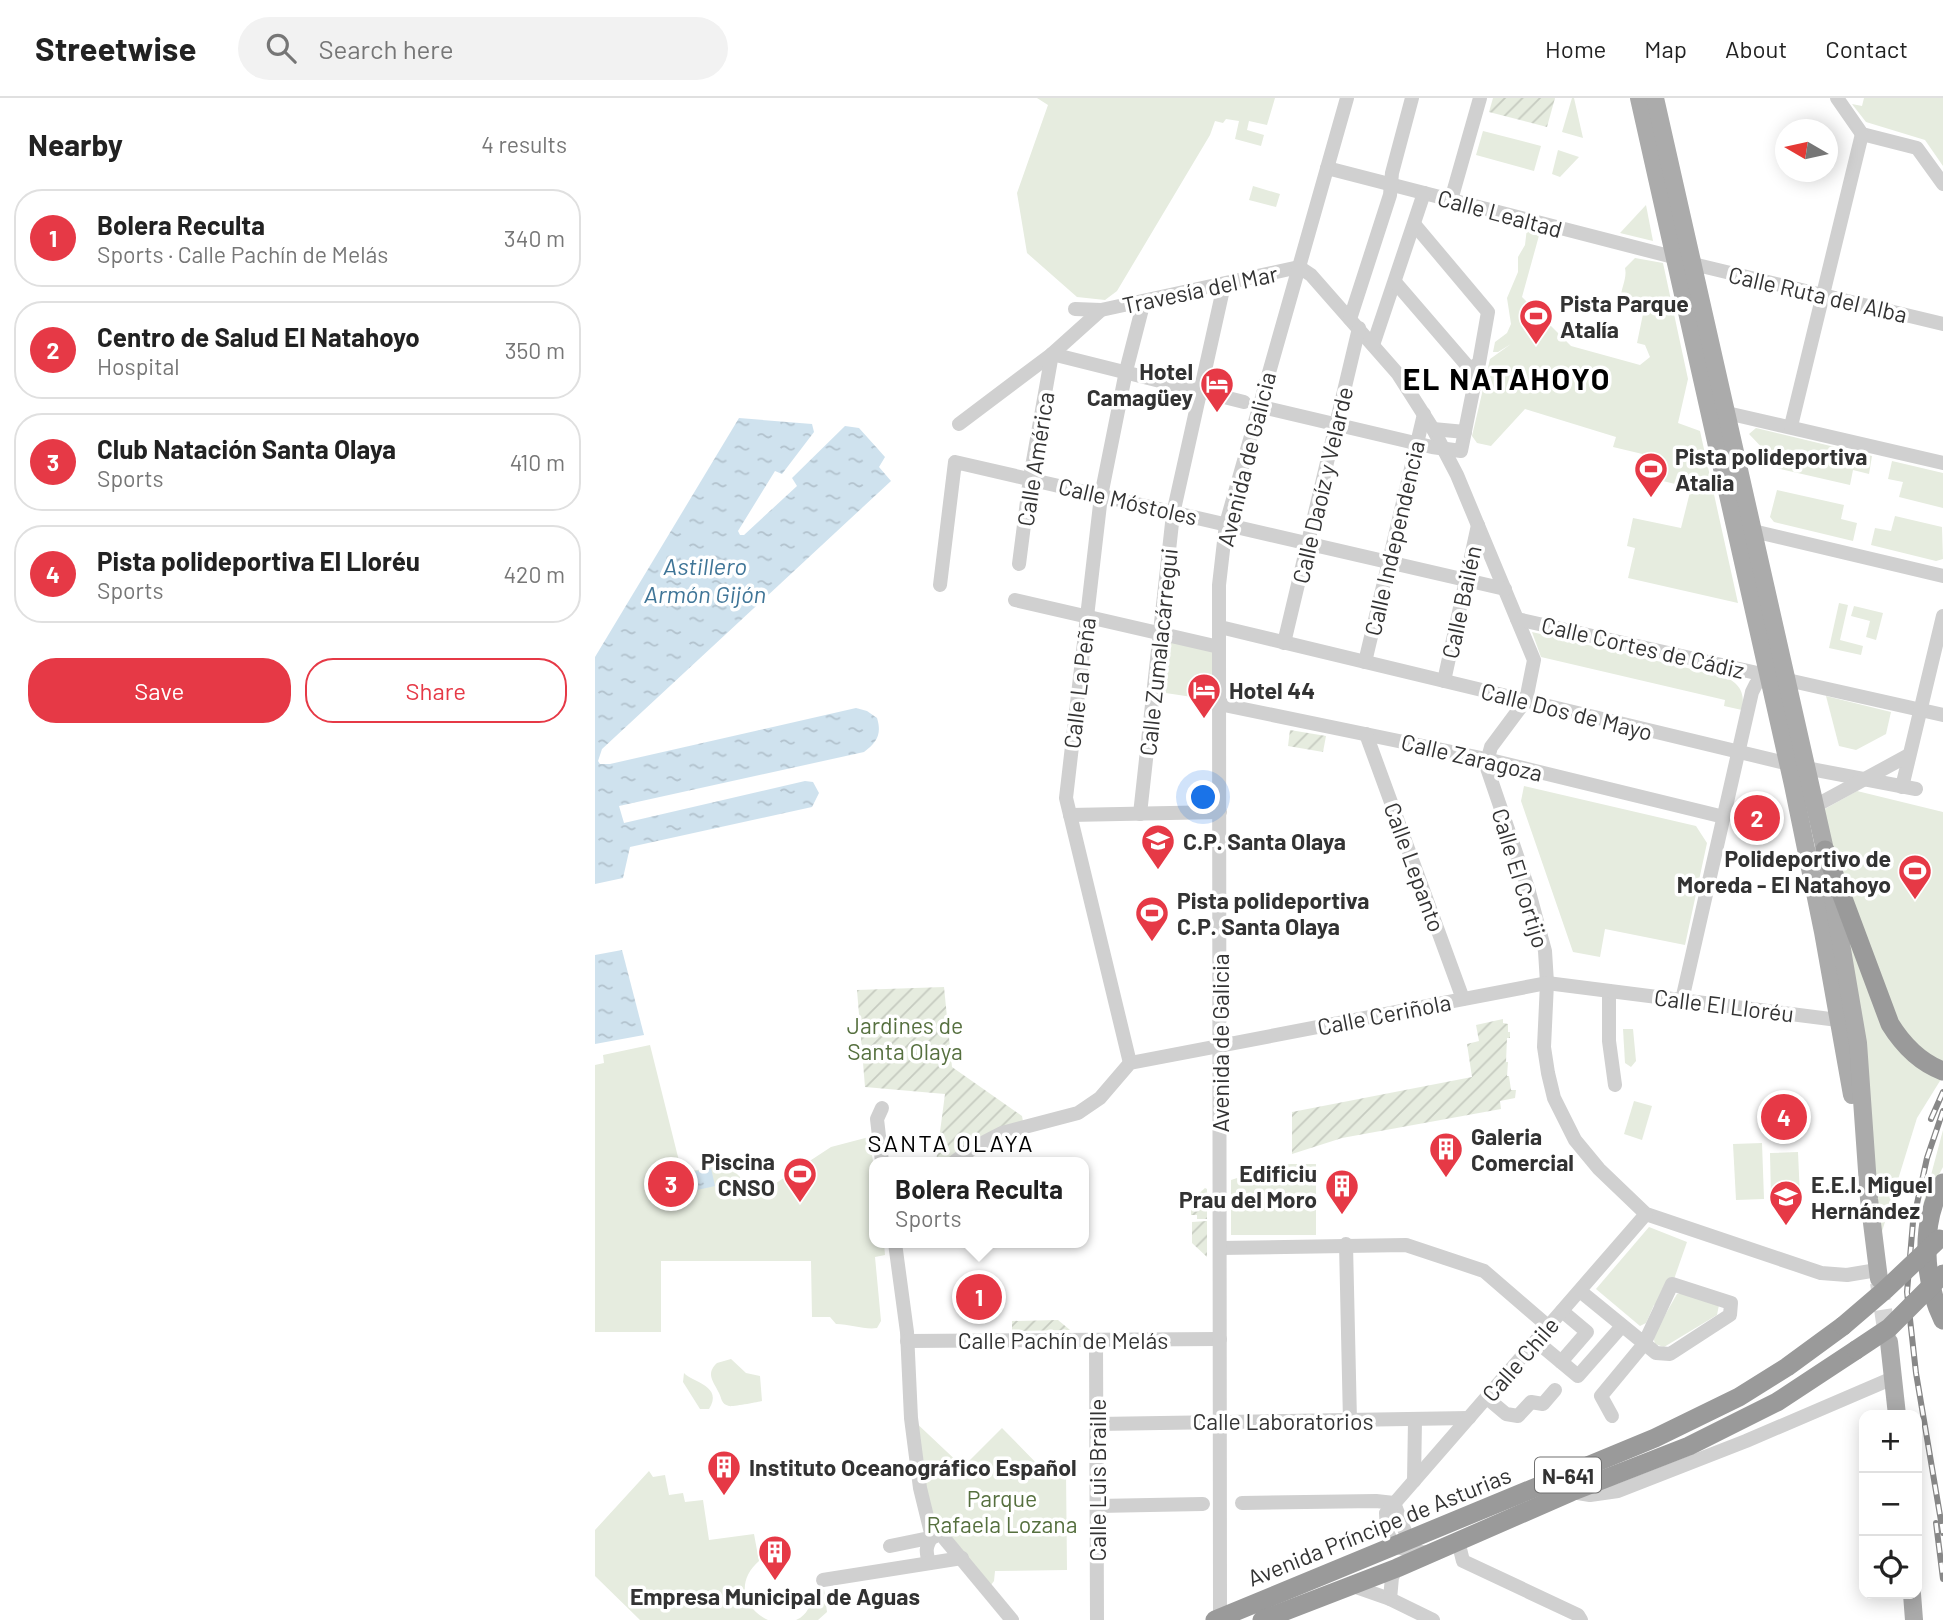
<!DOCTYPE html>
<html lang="en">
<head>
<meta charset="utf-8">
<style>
  body { margin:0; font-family:Barlow,sans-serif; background:#f2f2f2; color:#222 }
  .controls { position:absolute; right:21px; bottom:21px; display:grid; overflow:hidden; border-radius:14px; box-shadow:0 4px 18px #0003 }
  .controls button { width:63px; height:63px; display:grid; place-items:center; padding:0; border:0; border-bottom:2px solid #e0e0e0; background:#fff; color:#222; font:35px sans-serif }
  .compass { position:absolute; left:1180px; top:21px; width:63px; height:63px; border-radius:50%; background:#fff; box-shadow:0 4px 18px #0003; rotate:279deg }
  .you { position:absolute; left:609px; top:700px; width:24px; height:24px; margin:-18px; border:5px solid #fff; border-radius:50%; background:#1a73e8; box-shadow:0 0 0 10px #1a73e833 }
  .badge { display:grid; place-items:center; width:46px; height:46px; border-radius:50%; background:#e63946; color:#fff; font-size:23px; font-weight:700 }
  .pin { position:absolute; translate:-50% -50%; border:4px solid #fff; box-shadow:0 2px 7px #0006 }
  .popup { position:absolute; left:274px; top:1059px; width:220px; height:91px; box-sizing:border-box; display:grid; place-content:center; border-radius:14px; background:#fff; filter:drop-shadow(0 2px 5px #0005); font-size:23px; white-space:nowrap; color:#767676 }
  .popup b { font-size:26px; color:#222 }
  .popup::after { content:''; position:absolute; left:50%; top:100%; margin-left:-14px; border:14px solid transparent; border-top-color:#fff }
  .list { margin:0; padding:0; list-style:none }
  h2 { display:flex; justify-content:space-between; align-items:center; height:91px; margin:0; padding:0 28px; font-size:30px }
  h2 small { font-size:23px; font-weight:400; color:#767676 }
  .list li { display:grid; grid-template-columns:46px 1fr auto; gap:21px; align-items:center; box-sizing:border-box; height:98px; margin:0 14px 14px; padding:0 14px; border:2px solid #e0e0e0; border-radius:28px }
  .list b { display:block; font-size:26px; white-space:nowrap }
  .list p { margin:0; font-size:23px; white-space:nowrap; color:#767676 }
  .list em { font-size:23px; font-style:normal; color:#767676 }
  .actions { display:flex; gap:14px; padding:21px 28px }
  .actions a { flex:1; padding:16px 0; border:2px solid #e63946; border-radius:28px; text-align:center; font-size:24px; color:#e63946 }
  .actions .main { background:#e63946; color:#fff }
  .icon { flex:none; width:38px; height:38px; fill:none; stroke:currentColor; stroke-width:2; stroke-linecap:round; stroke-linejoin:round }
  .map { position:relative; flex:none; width:1348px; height:1522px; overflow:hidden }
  header { display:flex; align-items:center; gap:42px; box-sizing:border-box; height:98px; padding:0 35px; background:#fff; border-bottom:2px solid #e0e0e0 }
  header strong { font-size:33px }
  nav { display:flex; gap:38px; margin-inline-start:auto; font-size:24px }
  .search { width:490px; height:63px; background:#f2f2f2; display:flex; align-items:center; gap:18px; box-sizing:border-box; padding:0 24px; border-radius:38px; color:#767676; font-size:26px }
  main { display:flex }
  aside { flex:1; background:#fff }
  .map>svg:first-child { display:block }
  .green { fill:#e6ecdf }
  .garden { fill:url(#garden-furrows) }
  .water { fill:url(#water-ripples) }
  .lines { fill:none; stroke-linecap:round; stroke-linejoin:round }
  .major-tunnel { stroke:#d6d6d6; stroke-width:18; stroke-dasharray:18 9; stroke-linecap:butt }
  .minor { stroke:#d0d0d0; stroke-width:14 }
  .major { stroke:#ababab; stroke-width:18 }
  .highway { stroke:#9a9a9a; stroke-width:19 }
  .rail-casing { stroke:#888; stroke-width:6 }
  .rail { stroke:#fff; stroke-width:3.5; stroke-dasharray:10; stroke-linecap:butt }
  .highway-bridge { stroke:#9a9a9a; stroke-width:19 }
  .labels { text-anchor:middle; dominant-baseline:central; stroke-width:7; stroke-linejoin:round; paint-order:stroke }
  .shield { fill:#fff; stroke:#707070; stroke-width:2 }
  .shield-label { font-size:21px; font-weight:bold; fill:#333 }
  .street-label { font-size:23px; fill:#333; stroke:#fff }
  .poi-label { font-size:23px; font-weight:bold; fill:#333; stroke:#fff; text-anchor:start }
  .park-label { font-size:23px; fill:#56703f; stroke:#fff }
  .water-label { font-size:24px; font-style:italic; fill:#3f7597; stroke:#fff }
  .neighbourhood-label { font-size:24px; letter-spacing:2px; fill:#000; stroke:#fff }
  .district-label { font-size:30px; font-weight:bold; letter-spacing:2px; fill:#000; stroke:#fff }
</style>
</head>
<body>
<header>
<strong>Streetwise</strong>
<div class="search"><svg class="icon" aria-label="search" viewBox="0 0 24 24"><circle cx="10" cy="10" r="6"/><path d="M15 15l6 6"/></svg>Search here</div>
<nav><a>Home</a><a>Map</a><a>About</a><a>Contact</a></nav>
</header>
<main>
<aside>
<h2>Nearby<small>4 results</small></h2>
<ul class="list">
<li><span class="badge">1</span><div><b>Bolera Reculta</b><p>Sports · Calle Pachín de Melás</p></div><em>340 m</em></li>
<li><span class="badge">2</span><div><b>Centro de Salud El Natahoyo</b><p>Hospital</p></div><em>350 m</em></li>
<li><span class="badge">3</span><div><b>Club Natación Santa Olaya</b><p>Sports</p></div><em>410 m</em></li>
<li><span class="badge">4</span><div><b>Pista polideportiva El Lloréu</b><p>Sports</p></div><em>420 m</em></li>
</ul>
<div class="actions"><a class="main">Save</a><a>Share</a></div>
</aside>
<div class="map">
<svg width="1348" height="1522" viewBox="0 0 1348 1522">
  <defs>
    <pattern id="garden-furrows" width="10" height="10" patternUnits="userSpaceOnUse" patternTransform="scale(1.75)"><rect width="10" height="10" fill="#e6ecdf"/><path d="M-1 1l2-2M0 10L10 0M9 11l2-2" fill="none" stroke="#c6cbc0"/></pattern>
    <pattern id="water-ripples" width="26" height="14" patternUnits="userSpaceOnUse" patternTransform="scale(1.75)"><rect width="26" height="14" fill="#cfe2ee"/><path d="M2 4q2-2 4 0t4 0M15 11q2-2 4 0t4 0" fill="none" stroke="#b2c2cd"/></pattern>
  </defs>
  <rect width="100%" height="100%" fill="#fff"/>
  <!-- green -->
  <g class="green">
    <path d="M442 0H680L672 27 654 23 652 32 669 37 666 48 640 41 644 23 631 21 628 25 620 23 615 37 522 193 510 202 482 199 432 155 422 95 453 7Z"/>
    <path d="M977 0H979L988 40 967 34Z"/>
    <path d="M1269 0H1348V68L1330 42 1271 24 1257 6 1267 8Z"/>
    <path d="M888 33 946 48 939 73 881 57Z"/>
    <path d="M963 52 984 59 965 79 957 76Z"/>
    <path d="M658 88 685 96 681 109 654 102Z"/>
    <path d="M1051 107 1058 143 1025 135Z"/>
    <path d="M932 130 945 134 927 199 976 248 1045 267 1055 259 1050 247 1042 245 1048 216 1046 211 1027 208C1022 195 1033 183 1030 170L1040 160 1068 165 1093 281 1083 325 1105 333 1143 505 1033 480 1040 450 1032 448 1038 420 1086 430 1096 390 1056 380 1060 359 1018 349 1021 339 930 311 896 348 882 345 877 338 895 261 916 246 903 254H898L900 244 912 235 916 226 912 200 923 174V159L930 147Z"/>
    <path d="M1161 330 1277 358 1274 376 1258 372 1255 387 1177 369 1173 356 1154 336Z"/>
    <path d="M1297 363 1348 375V410L1304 399 1308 384 1293 381Z"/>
    <path d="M1182 392 1249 407 1246 421 1262 425 1258 443 1179 424 1175 419Z"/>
    <path d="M1300 418 1347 429 1348 461 1341 463 1276 447 1280 430 1296 433Z"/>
    <path d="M1244 505 1253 507 1245 542 1268 548 1266 557 1234 550Z"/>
    <path d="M1259 508 1288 515 1281 542 1271 539 1275 523 1256 518Z"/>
    <path d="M937 534 1131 579C1146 587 1150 596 1147 612L1129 608 1130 602 946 559Z"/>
    <path d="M570 543 617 553V602L564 594Z"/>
    <path d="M1231 598 1296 614 1291 636 1261 652 1244 648Z"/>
    <path d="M929 688 1101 728 1112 745 1090 847 1010 831 1005 859 978 854 926 703Z"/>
    <path d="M1262 693 1348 714V978L1322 1020 1285 1140 1228 712Z"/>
    <path d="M1028 931H1038L1041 963 1036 969 1030 965Z"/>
    <path d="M55 947 87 1075 132 1066 163 1097 236 1049 274 1039 279 1069V1145H289L290 1157 280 1159 286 1223 282 1230C270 1232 255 1226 241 1226L235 1219H217L216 1163H66V1234H0V967L9 965 8 957Z"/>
    <path d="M1039 1003 1057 1008 1047 1042 1029 1036Z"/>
    <path d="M1348 1032V1069L1328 1107Z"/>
    <path d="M1167 1045 1169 1101 1141 1102 1138 1046Z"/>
    <path d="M1203 1054 1205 1099 1176 1100 1175 1055Z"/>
    <path d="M696 1066H721V1137H636V1082L676 1069Z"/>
    <path d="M1054 1129 1092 1144 1078 1184 1064 1208 1059 1207 1051 1225 1045 1228 1001 1191Z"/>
    <path d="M1088 1195 1124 1207 1122 1217 1069 1249 1060 1246 1058 1238 1082 1196Z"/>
    <path d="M136 1261 151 1275 165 1278 167 1303C163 1304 137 1309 134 1308 126 1306 127 1301 124 1295 119 1284 110 1276 122 1265Z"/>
    <path d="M89 1275C97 1284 129 1288 114 1311H105L88 1284Z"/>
    <path d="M316 1320 368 1369 407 1330 451 1375 466 1362V1372H471L472 1472 400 1473 399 1483 393 1491 333 1421Z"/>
    <path d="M54 1373 58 1379 70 1377 74 1397 88 1395 90 1404 108 1402 114 1442 159 1436 164 1463C142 1482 146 1509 173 1522H45L0 1478V1432Z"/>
    <path d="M229 1491 232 1514 223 1522H201C213 1517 215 1507 219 1495Z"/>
  </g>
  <!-- garden -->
  <g class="garden">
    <path d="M898 0H960L952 29 894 14Z"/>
    <path d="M695 632 731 638 728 654 693 648Z"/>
    <path d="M349 889 357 969 427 1018 429 1029 378 1050V1064H341L350 996 270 989 262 892Z"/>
    <path d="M908 921V925L913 926V934H915V940H912L911 964H913L912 978H914L916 992H921L920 1000 905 1003 906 1011 747 1040 697 1056V1014L877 979 872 946 884 943 881 927Z"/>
    <path d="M610 1090 612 1091V1121H602V1117H596V1103Z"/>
    <path d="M612 1123V1159L597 1145V1124Z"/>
    <path d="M463 1222 475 1232 417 1233V1223Z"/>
  </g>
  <!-- water -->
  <g class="water">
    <path d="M144 320 217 326 219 334 187 376 180 373 143 433 145 437H149L202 388 197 380 250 328 264 330 290 359 284 369 296 383 7 651 3 663 5 666H15L261 610 272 613 282 620C287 636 282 644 269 654L24 708 29 725 210 683 218 684 224 695 217 709 35 749 28 780 0 786V559Z"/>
    <path d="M27 852 49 937 0 946V857Z"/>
    <path d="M116 1070 120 1088 80 1097 76 1079Z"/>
  </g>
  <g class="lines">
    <!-- major-tunnel -->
    <path class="major-tunnel" d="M1284 1185 1293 1244"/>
    <!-- minor -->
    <g class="minor">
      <path d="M1242 0 1267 36 1322 50 1348 86"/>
      <path d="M732 70 1086 161"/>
      <path d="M856 102 885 0"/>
      <path d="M819 126 893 214 884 265 875 271"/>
      <path d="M1098 166 1348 226"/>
      <path d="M704 169 716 177 803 276 838 331 862 377 939 562 931 602 896 649 891 667 933 790 950 853 952 885 949 949 953 975 959 1000 980 1042 1004 1071 1051 1116 1226 1175 1252 1177 1282 1172"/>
      <path d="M480 211 506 212 704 169"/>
      <path d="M755 221 795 97 797 75 817 0"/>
      <path d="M778 247 829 95"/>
      <path d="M457 256 649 304"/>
      <path d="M663 308 837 349 866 353 881 278 800 184"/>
      <path d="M1125 317 1132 315 1348 365"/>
      <path d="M364 326 457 256 506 212"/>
      <path d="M1196 328 1267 36"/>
      <path d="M838 331 870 334"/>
      <path d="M1149 429 1158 433 1348 478"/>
      <path d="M424 466 435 380 457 256"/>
      <path d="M345 487 360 364 910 491"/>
      <path d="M420 502 624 549"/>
      <path d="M922 521 1348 617"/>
      <path d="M625 529 1211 670 1321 691"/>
      <path d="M689 545 764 230"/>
      <path d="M770 564 829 316"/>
      <path d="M849 583 883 427"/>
      <path d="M624 606 891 661 1129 719"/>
      <path d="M771 636 868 901"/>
      <path d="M1307 689 1348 518"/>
      <path d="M1220 708 1314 657"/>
      <path d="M545 716 578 416 629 187"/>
      <path d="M475 717 625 714"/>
      <path d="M1014 893V943L1020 987"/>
      <path d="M1087 902 1157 594 1161 586 1174 577"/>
      <path d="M535 965 471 700 506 398 531 273 549 203"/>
      <path d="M287 1010 282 1021 287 1064"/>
      <path d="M359 1064 378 1050 407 1035 483 1015 505 1000 535 965 952 885 1243 922"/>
      <path d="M300 1145 312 1234 316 1320 325 1390 337 1439C330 1449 331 1454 334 1465"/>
      <path d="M751 1146 755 1323"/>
      <path d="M625 1150 811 1147 889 1173 954 1229"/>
      <path d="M985 1193 1061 1255 1075 1256 1135 1217 1136 1205 1077 1186 1049 1246 1006 1298 1017 1318"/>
      <path d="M501 1242 502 1522"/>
      <path d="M312 1243 625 1241"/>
      <path d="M941 1243 983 1278 1027 1228"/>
      <path d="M966 1264 992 1234 967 1213"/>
      <path d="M892 1300 911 1316 923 1318 936 1304 948 1306 960 1292"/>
      <path d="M502 1326 874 1320"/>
      <path d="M819 1383 820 1322"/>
      <path d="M977 1394 995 1397 1023 1393 1151 1343 1298 1280"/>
      <path d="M647 1405 781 1403 799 1405"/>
      <path d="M799 1405 813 1441"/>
      <path d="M502 1408 608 1406"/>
      <path d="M334 1422 417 1522"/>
      <path d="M863 1443 868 1463 983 1517 986 1522"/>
      <path d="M295 1448 339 1439"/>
      <path d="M835 1455 816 1453 799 1448 792 1434 791 1415 1051 1116"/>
      <path d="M228 1482 367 1460"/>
      <path d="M755 1487 795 1501 838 1522"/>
      <path d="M795 1501 797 1479 802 1470"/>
      <path d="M625 1522 624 549V487L631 426 752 0"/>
    </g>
    <!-- major -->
    <g class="major">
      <path d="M1044 0 1198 687 1228 834 1257 997"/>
      <path d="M1060 0 1230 752 1263 945 1274 1101 1284 1181"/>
      <path d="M1294 1244 1302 1317"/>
      <path d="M1317 1496 1319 1522"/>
    </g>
    <!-- highway -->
    <g class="highway">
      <path d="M1230 752 1295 926C1308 947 1324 964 1348 973"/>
      <path d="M1348 1085C1325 1125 1328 1181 1348 1222"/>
      <path d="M620 1522 1060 1340 1144 1299 1192 1269 1248 1228"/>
      <path d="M667 1522 802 1470 976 1394 1094 1348 1182 1304 1261 1252"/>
    </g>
    <!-- rail casing -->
    <g class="rail-casing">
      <g id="rail">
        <path d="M1348 1013 1332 1060 1318 1124 1312 1194 1321 1275 1348 1435"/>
        <path d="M1336 1021 1348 994"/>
        <path d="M1341 1425 1348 1481"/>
      </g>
    </g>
    <!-- rail -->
    <use href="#rail" class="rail"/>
    <!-- highway-bridge -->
    <g class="highway-bridge">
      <path d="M1248 1228 1290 1192 1344 1141"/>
      <path d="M1261 1252 1294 1230 1348 1176"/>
    </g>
  </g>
  <!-- icons -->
  <defs>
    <g id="stadium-pin" transform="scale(1.75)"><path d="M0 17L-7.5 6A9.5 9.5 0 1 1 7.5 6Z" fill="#e63946" stroke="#fff"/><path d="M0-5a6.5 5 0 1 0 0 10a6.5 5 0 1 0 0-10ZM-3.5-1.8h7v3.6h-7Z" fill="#fff"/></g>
    <g id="hotel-pin" transform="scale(1.75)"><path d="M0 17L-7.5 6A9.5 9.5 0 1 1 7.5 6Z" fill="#e63946" stroke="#fff"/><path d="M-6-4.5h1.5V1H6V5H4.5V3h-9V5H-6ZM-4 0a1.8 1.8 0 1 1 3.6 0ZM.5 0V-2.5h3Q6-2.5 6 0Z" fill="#fff"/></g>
    <g id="school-pin" transform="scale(1.75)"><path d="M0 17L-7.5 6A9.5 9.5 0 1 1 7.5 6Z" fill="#e63946" stroke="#fff"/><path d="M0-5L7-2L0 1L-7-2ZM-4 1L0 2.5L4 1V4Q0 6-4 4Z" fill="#fff"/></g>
    <g id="building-pin" transform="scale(1.75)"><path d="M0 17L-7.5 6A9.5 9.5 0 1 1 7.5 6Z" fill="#e63946" stroke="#fff"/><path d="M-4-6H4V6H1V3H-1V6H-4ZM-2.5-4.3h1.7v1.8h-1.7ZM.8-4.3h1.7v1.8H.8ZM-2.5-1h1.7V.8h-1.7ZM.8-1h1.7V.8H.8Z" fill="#fff"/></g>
  </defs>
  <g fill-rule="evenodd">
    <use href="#stadium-pin" x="941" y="218"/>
    <use href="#hotel-pin" x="622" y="286"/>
    <use href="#stadium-pin" x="1056" y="371"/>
    <use href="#hotel-pin" x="609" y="592"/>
    <use href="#school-pin" x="563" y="743"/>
    <use href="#stadium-pin" x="1320" y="773"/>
    <use href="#stadium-pin" x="557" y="815"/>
    <use href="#building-pin" x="851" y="1051"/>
    <use href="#stadium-pin" x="205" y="1076"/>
    <use href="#building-pin" x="747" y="1088"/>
    <use href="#school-pin" x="1191" y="1099"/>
    <use href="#building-pin" x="129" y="1369"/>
    <use href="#building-pin" x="180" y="1454"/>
  </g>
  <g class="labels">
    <!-- shield labels -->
    <rect class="shield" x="940" y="1359.5" width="66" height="35" rx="5"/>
    <g class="shield-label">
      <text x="973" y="1377">N-641</text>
    </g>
    <!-- street labels -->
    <g class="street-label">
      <text transform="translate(905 115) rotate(15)">Calle Lealtad</text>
      <text transform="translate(605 191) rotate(-12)">Travesía del Mar</text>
      <text transform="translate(1223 196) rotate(13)">Calle Ruta del Alba</text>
      <text transform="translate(440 361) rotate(-81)">Calle América</text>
      <text transform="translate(651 361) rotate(-76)">Avenida de Galicia</text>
      <text transform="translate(727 387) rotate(-77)">Calle Daoíz y Velarde</text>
      <text transform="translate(533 403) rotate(13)">Calle Móstoles</text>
      <text transform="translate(799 440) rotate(-77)">Calle Independencia</text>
      <text transform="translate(866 504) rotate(-78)">Calle Bailén</text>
      <text transform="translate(1048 549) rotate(13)">Calle Cortes de Cádiz</text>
      <text transform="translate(563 554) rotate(-84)">Calle Zumalacárregui</text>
      <text transform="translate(484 585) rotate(-83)">Calle La Peña</text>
      <text transform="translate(972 613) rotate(14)">Calle Dos de Mayo</text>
      <text transform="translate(877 659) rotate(13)">Calle Zaragoza</text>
      <text transform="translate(820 769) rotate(70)">Calle Lepanto</text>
      <text transform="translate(926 780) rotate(73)">Calle El Cortijo</text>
      <text transform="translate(1129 907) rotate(7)">Calle El Lloréu</text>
      <text transform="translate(789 916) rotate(-11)">Calle Ceriñola</text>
      <text transform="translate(625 945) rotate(-90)">Avenida de Galicia</text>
      <text x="468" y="1242">Calle Pachín de Melás</text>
      <text transform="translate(925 1261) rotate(-49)">Calle Chile</text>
      <text x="688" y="1323">Calle Laboratorios</text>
      <text transform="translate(502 1382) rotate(-90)">Calle Luis Braille</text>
      <text transform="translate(784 1428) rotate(-22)">Avenida Príncipe de Asturias</text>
    </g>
    <!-- poi labels -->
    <g class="poi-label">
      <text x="965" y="205">Pista Parque<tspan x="965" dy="26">Atalía</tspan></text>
      <text x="598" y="273" text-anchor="end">Hotel<tspan x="598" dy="26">Camagüey</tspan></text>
      <text x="1080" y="358">Pista polideportiva<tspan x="1080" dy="26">Atalia</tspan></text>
      <text x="634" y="592">Hotel 44</text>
      <text x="588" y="743">C.P. Santa Olaya</text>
      <text x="1296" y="760" text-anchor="end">Polideportivo de<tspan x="1296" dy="26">Moreda - El Natahoyo</tspan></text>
      <text x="582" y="802">Pista polideportiva<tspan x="582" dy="26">C.P. Santa Olaya</tspan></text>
      <text x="876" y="1038">Galeria<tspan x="876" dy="26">Comercial</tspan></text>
      <text x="180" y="1063" text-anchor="end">Piscina<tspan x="180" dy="26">CNSO</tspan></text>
      <text x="722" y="1075" text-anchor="end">Edificiu<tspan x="722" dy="26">Prau del Moro</tspan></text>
      <text x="1216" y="1086">E.E.I. Miguel<tspan x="1216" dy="26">Hernández</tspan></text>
      <text x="154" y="1369">Instituto Oceanográfico Español</text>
      <text x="180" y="1498" text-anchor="middle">Empresa Municipal de Aguas</text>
    </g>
    <!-- park labels -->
    <g class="park-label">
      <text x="310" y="927">Jardines de<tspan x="310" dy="26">Santa Olaya</tspan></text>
      <text x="407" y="1400">Parque<tspan x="407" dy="26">Rafaela Lozana</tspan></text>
    </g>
    <!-- water labels -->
    <g class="water-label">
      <text x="110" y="467">Astillero<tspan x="110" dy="28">Armón Gijón</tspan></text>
    </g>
    <!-- neighbourhood labels -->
    <g class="neighbourhood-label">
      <text x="356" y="1044">SANTA OLAYA</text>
    </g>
    <!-- district labels -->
    <g class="district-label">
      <text x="912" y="280">EL NATAHOYO</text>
    </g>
  </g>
</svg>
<div class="controls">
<button>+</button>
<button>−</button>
<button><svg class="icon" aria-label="locate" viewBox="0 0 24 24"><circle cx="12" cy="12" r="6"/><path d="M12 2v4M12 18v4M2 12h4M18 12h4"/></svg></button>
</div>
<svg class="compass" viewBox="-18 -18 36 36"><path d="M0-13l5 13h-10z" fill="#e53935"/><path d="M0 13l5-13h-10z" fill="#767676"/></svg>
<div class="you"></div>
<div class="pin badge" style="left:384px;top:1199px">1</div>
<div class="popup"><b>Bolera Reculta</b>Sports</div>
<div class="pin badge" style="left:1162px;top:720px">2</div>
<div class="pin badge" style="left:76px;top:1086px">3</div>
<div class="pin badge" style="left:1189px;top:1019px">4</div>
</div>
</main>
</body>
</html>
